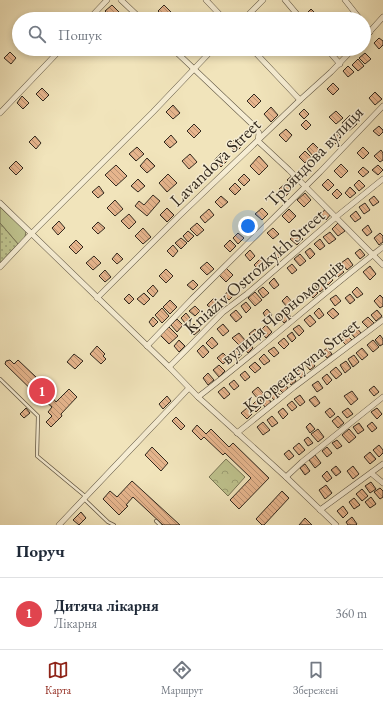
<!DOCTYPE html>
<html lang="uk">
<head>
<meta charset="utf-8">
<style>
  body { margin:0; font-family:"EB Garamond",serif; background:#f2f2f3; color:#1f2937 }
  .you { position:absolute; left:248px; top:226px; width:14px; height:14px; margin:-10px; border:3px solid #fff; border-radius:50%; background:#1a73e8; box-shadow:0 0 0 6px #1a73e833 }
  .badge { display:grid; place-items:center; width:26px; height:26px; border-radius:50%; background:#8f2418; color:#fff; font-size:13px; font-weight:700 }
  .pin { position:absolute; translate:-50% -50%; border:2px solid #fff; box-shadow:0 1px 4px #0006 }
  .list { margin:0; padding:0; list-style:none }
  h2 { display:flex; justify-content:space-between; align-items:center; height:52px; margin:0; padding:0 16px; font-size:17px }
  h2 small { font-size:13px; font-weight:400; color:#747a83 }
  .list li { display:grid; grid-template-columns:26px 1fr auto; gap:12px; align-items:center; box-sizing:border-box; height:72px; padding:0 16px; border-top:1px solid #e0e1e3 }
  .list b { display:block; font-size:15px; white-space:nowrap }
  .list p { margin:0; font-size:13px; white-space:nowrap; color:#747a83 }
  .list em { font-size:13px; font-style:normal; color:#747a83 }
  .icon { flex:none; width:22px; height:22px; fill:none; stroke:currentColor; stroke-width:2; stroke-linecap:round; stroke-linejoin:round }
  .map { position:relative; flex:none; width:383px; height:525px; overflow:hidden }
  .search { position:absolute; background:#fff; box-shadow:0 2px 6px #0003; left:12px; right:12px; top:12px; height:44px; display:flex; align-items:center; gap:10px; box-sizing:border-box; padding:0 14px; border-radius:22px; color:#747a83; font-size:15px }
  .sheet { height:124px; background:#fff }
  nav { display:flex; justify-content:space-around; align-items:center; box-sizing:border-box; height:56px; border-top:1px solid #e0e1e3; background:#fff; font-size:11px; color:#747a83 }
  nav a { display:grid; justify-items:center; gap:2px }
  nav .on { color:#8f2418 }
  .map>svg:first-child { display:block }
  .grass { fill:#bec28d; stroke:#787555 }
  .park { fill:url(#park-crowns); stroke:#787555 }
  .garden { fill:url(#garden-dots); stroke:#787555 }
  .building { fill:url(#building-back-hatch); stroke:#31281d }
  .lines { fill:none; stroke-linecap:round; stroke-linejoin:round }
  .service-casing { stroke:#615744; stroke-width:4 }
  .minor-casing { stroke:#615744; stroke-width:6 }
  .service { stroke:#f6edd3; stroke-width:2.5 }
  .minor { stroke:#f6edd3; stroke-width:5 }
  .labels { text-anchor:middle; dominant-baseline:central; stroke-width:3; stroke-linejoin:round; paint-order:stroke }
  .street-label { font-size:18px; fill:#31281d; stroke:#f6edd3 }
</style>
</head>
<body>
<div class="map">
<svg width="383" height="525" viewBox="0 0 383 525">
  <defs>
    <pattern id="park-crowns" width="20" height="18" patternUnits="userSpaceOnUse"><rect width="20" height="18" fill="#bec28d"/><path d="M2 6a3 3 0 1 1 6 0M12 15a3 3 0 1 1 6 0" fill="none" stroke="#9b9e73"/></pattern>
    <pattern id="garden-dots" width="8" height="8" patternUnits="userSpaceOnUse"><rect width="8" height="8" fill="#bec28d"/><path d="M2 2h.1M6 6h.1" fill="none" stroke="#9b9e73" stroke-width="1.8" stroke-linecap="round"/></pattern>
    <pattern id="building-back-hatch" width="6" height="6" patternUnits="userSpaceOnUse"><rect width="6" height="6" fill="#e6b58d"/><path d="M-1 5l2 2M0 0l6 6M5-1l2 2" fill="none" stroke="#bb9373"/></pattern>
  </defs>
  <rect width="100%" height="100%" fill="#f1e4bb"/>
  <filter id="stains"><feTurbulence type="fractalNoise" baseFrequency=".005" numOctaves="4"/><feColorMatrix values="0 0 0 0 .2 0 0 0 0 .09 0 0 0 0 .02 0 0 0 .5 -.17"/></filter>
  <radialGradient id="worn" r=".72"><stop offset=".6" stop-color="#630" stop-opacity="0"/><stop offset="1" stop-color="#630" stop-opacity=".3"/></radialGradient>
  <!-- grass -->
  <path class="grass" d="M0 207 26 231 25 237 18 244 0 223Z"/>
  <!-- park -->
  <path class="park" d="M226 459 245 477 228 496 209 477Z"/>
  <!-- garden -->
  <path class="garden" d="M0 223 18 244 0 263Z"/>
  <!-- building -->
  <g class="building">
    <path d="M112 5 119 12 113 19 105 11Z"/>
    <path d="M164 5 171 12 165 18 158 11Z"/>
    <path d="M311 9 319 17 317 19H306L303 17Z"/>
    <path d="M379 38 383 41V45L379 49 374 43Z"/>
    <path d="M10 52 16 58 11 64 4 58Z"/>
    <path d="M365 53 371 59 365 64 359 58Z"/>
    <path d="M358 59 364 66 358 71 352 65Z"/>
    <path d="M348 66 354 72 348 77 343 71Z"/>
    <path d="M333 83 339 89 333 95 327 89Z"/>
    <path d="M42 88 49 95 43 101 36 94Z"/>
    <path d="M375 92 382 99 375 105 369 98Z"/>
    <path d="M254 94 261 101 254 108 247 101Z"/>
    <path d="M22 96 29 103 23 109 17 103Z"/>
    <path d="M173 105 180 113 173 119 166 112Z"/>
    <path d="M271 107 278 115 271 122 264 114Z"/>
    <path d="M304 109 309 114 304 119 299 114Z"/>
    <path d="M336 111 343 118 336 124 329 117Z"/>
    <path d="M350 115 357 124 349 131 342 123Z"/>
    <path d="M306 120 311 125 306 130 301 125Z"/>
    <path d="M194 124 201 131 194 138 187 131Z"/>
    <path d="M379 126 383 130V132L379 136 373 131Z"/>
    <path d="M286 129 292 135 286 142 279 135Z"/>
    <path d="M336 133 341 139 335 144 330 139Z"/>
    <path d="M171 135 177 142 170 148 164 142Z"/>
    <path d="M35 136 41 143 36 149 29 142Z"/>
    <path d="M236 138 243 145 236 152 229 145Z"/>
    <path d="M313 143 320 150 313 156 307 149Z"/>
    <path d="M137 147 144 154 136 161 129 154Z"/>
    <path d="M363 147 369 153 363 159 357 153Z"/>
    <path d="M381 150 383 153V160L380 162 374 156Z"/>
    <path d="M305 151 311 157 305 163 299 157Z"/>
    <path d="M221 153 228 160 221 167 214 160Z"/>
    <path d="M190 154 197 162 189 169 182 161Z"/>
    <path d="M259 156 268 166 259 175 250 166Z"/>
    <path d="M147 158 155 166 147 173 140 166Z"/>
    <path d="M16 161 23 168 16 175 9 168Z"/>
    <path d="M341 164 348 171 341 178 334 171Z"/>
    <path d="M116 165 127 176 116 186 105 175Z"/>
    <path d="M378 165 383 170 378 175 372 170Z"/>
    <path d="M363 167 369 172 363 177 358 172Z"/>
    <path d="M168 174 177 183 167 192 159 183Z"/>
    <path d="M244 174 250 180 244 186 238 180Z"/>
    <path d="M293 175 299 180 293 186 287 180Z"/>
    <path d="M138 179 145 186 138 192 131 186Z"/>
    <path d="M328 179 334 185 328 191 322 185Z"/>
    <path d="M359 180 365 186 359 191 354 185Z"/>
    <path d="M235 183 241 189 235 195 229 189Z"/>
    <path d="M286 183 292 189 286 196 279 189Z"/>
    <path d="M99 186 104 193 98 198 92 192Z"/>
    <path d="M350 187 356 193 350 198 345 193Z"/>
    <path d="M337 189 342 194 337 199 332 194Z"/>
    <path d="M305 193 311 200 304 207 297 200Z"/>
    <path d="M153 195 160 201 147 216 135 206 139 201 144 205Z"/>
    <path d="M221 196 228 202 221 208 215 202Z"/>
    <path d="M374 196 379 202 373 206 369 200Z"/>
    <path d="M115 200 123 209 115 216 107 208Z"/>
    <path d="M365 203 370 210 364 214 359 207Z"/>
    <path d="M167 208 174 215 167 222 160 215Z"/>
    <path d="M262 208 268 214 262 220 255 214Z"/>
    <path d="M209 209 214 215 205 223 200 217Z"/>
    <path d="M289 209 296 216 289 223 282 216Z"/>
    <path d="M326 209 331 214 326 220 320 214Z"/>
    <path d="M356 211 361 218 355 222 350 216Z"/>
    <path d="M129 214 136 222 129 229 121 221Z"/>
    <path d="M59 221 65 228 58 235 52 228Z"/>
    <path d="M98 222 105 228 98 234 92 228Z"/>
    <path d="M197 223 204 230 197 236 190 229Z"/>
    <path d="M338 223 345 231 338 236 332 229Z"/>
    <path d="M368 225 372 232 367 236 362 230Z"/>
    <path d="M143 228 151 237 143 244 135 236Z"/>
    <path d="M273 228 279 234 273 239 267 233Z"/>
    <path d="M188 231 194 236 188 242 183 236Z"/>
    <path d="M330 232 336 239 329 244 323 237Z"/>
    <path d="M238 233 244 238 238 244 233 238Z"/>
    <path d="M297 233 303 239 297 245 290 239Z"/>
    <path d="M380 233 383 236V242L379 245 374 238Z"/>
    <path d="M181 238 187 243 181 249 175 243Z"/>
    <path d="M320 239 325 246 320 250 314 244Z"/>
    <path d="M76 240 83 247 76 254 69 247Z"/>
    <path d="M230 240 236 246 230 252 224 246Z"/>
    <path d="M173 245 178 251 173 257 167 251Z"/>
    <path d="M310 248 315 254 310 259 305 252Z"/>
    <path d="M360 249 365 255 360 259 355 253Z"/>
    <path d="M250 250 255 256 250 261 245 255Z"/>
    <path d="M276 251 280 256 276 260 271 255Z"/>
    <path d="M117 253 123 259 117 264 112 259Z"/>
    <path d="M300 254 306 261 300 266 294 259Z"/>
    <path d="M94 256 101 263 93 270 86 263Z"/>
    <path d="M261 258 268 265 261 272 254 265Z"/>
    <path d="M348 258 353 265 347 270 341 263Z"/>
    <path d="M207 262 214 269 207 275 200 268Z"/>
    <path d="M292 264 297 270 292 274 287 268Z"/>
    <path d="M338 266 344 272 338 277 333 271Z"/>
    <path d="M370 266 376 274 370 280 363 272Z"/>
    <path d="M226 268 233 275 226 282 219 275Z"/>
    <path d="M166 269 173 276 166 283 159 276Z"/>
    <path d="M105 270 111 277 105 282 99 276Z"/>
    <path d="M328 274 333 280 328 285 323 279Z"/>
    <path d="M274 278 279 285 274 289 269 283Z"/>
    <path d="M193 280 198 285 193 290 187 285Z"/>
    <path d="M320 280 326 287 320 292 315 285Z"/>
    <path d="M153 285 158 291 153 297 147 291Z"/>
    <path d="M263 287 269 293 263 298 258 291Z"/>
    <path d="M313 287 318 293 313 298 308 292Z"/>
    <path d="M357 287 363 294 357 298 352 292Z"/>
    <path d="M230 290 234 295 229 300 224 295Z"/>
    <path d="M255 292 262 300 255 306 248 298Z"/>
    <path d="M144 293 150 299 144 305 137 299Z"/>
    <path d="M129 294 134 299 129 304 124 299Z"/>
    <path d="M350 294 355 300 350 304 345 298Z"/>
    <path d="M336 295 341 301 335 306 330 299Z"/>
    <path d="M380 295 383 298V306L380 308 374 301Z"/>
    <path d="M287 296 292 302 287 307 282 301Z"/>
    <path d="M214 298 220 305 214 311 207 305Z"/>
    <path d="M170 300 177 307 170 314 163 307Z"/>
    <path d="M246 302 251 308 246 313 241 306Z"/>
    <path d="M195 306 200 311 195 316 189 311Z"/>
    <path d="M162 308 169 316 162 323 155 315Z"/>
    <path d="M319 308 324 315 319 319 314 313Z"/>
    <path d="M333 308 339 314 333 319 327 313Z"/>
    <path d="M267 309 272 315 267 319 263 313Z"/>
    <path d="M236 310 242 317 236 322 230 315Z"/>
    <path d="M285 310 291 317 284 323 278 316Z"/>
    <path d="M377 310 382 316 376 321 371 315Z"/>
    <path d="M186 313 190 318 185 323 181 318Z"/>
    <path d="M310 315 316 322 310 327 304 320Z"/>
    <path d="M153 317 158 322 153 327 149 322Z"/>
    <path d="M368 317 374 323 368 328 362 322Z"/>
    <path d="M177 319 183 325 177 332 171 325Z"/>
    <path d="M194 324 200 330 194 335 189 330Z"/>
    <path d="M223 324 229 331 223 336 217 329Z"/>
    <path d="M266 325 272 332 266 338 260 331Z"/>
    <path d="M299 325 304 331 299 336 293 329Z"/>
    <path d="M355 326 361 333 355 338 349 331Z"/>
    <path d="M169 327 178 336 169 344 160 335Z"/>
    <path d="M255 329 260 336 255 341 249 334Z"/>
    <path d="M292 332 296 338 292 342 287 336Z"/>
    <path d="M239 333 245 340 239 345 232 338Z"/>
    <path d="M346 334 352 340 346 345 340 339Z"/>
    <path d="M380 335 383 339V344L380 346 375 340Z"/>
    <path d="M212 337 218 344 212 349 206 343Z"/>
    <path d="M284 338 289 344 284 349 278 343Z"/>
    <path d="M179 340 185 346 179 352 174 346Z"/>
    <path d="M373 340 379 347 373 352 367 345Z"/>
    <path d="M248 341 253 348 248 353 242 346Z"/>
    <path d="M203 345 209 352 203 358 197 351Z"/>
    <path d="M97 346 105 354 103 356 106 359 101 364 90 354Z"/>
    <path d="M274 347 279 353 274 357 268 351Z"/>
    <path d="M236 348 242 355 236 360 230 354Z"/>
    <path d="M327 348 332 354 327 358 322 352Z"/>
    <path d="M362 348 368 355 362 360 356 353Z"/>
    <path d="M223 353 229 359 223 364 217 358Z"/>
    <path d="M74 354 83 361 75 369 67 362Z"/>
    <path d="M264 354 270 361 264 365 259 359Z"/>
    <path d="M354 355 359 362 353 367 348 359Z"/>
    <path d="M10 360 14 364 18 360 54 394 52 397 56 402 69 389 77 397 61 414 62 416 51 427 46 422 52 416 48 412 52 407 46 402 45 403 5 364 6 361Z"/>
    <path d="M310 360 315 366 310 370 305 364Z"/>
    <path d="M346 361 351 368 345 373 340 365Z"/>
    <path d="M255 362 261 368 255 373 249 367Z"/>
    <path d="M219 365 225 371 219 377 213 370Z"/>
    <path d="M301 367 306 373 301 378 296 372Z"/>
    <path d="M336 367 342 374 336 379 330 372Z"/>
    <path d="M245 371 250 377 245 381 240 375Z"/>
    <path d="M208 373 214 380 208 385 203 378Z"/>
    <path d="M327 374 332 380 327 385 322 378Z"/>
    <path d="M292 375 296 381 291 385 287 379Z"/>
    <path d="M234 380 239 386 234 390 229 384Z"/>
    <path d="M318 381 323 388 317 392 312 385Z"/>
    <path d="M283 382 288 388 283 393 277 387Z"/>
    <path d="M374 386 379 392 374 396 369 390Z"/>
    <path d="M224 387 230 394 224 399 218 392Z"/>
    <path d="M258 387 264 394 258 399 252 392Z"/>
    <path d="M274 388 280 395 274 400 268 393Z"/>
    <path d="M352 391 358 399 351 405 344 396Z"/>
    <path d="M266 395 271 402 265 407 260 400Z"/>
    <path d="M300 395 305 402 300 406 294 399Z"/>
    <path d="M167 396 171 401 163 409 159 404Z"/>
    <path d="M315 396 320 403 315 407 309 400Z"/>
    <path d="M256 401 261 407 256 412 251 406Z"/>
    <path d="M292 401 297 407 292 411 287 405Z"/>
    <path d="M26 408 30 413 24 418 20 414Z"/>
    <path d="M247 408 252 414 247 419 241 413Z"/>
    <path d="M283 408 288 414 283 419 278 412Z"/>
    <path d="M330 408 335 414 330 418 325 412Z"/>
    <path d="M348 408 353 414 347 418 342 412Z"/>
    <path d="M377 408 382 414 377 419 371 412Z"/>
    <path d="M272 416 278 423 272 427 267 420Z"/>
    <path d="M338 416 344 423 338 428 332 421Z"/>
    <path d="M176 417 185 426 181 430 172 421Z"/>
    <path d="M263 422 270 430 263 435 257 427Z"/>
    <path d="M372 422 377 428 372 432 367 426Z"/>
    <path d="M310 423 315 429 310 433 306 427Z"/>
    <path d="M359 423 364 430 358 434 353 427Z"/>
    <path d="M197 425 206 434 211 429 229 447 233 443 269 478 239 509 230 500 251 478 225 453 223 455 204 437 201 440 192 431Z"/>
    <path d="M318 429 324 437 318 442 311 434Z"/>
    <path d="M349 429 356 437 349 443 342 435Z"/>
    <path d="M308 437 313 443 308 446 304 440Z"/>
    <path d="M337 440 342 446 337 449 332 443Z"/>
    <path d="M299 443 305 450 299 455 293 448Z"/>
    <path d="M379 445 383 450V453L379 457 373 450Z"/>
    <path d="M152 447 168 463 161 471 145 455Z"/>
    <path d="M327 447 332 453 327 457 322 451Z"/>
    <path d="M289 450 294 456 289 460 284 454Z"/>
    <path d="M370 452 376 459 370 464 364 457Z"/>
    <path d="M315 455 321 463 315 468 309 460Z"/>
    <path d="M305 464 310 471 305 475 300 468Z"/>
    <path d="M336 466 341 472 336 476 331 470Z"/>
    <path d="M353 466 359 474 353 479 347 471Z"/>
    <path d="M327 471 332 478 327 482 322 476Z"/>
    <path d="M132 481 180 525H163L133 497 126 505 128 506 119 515 103 499 110 491 117 497Z"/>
    <path d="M371 482 376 489 370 493 365 486Z"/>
    <path d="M326 485 332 493 325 499 319 490Z"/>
    <path d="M380 488 383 491V497L380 499 374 492Z"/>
    <path d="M362 489 368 496 362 501 356 494Z"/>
    <path d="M282 491 289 498 264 525H262L256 519Z"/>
    <path d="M371 497 376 504 370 508 365 502Z"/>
    <path d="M354 498 360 505 354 509 349 502Z"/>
    <path d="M343 506 348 513 343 518 337 511Z"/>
    <path d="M81 512 86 518 79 525 73 520Z"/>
    <path d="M352 517 357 524 356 525H348L346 522Z"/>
    <path d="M305 518 312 525H299Z"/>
  </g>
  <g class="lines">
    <!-- service casing -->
    <g class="service-casing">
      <g id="service">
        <path d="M0 379 38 416 37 456 85 496"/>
        <path d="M84 499 108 522 114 525"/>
        <path d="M156 521 160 525"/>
      </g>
    </g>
    <!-- minor casing -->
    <g class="minor-casing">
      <g id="minor">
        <path d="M121 0 141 19"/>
        <path d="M206 0 224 19"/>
        <path d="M285 0 301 19"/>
        <path d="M345 0 360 19"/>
        <path d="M89 19 107 0"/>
        <path d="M244 19 263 0"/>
        <path d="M364 24 370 32"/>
        <path d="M364 38 383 17"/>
        <path d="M173 49 253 125 259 133 258 141 289 170 383 265"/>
        <path d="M252 49 300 100"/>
        <path d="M327 49 340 64"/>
        <path d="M0 113 61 49"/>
        <path d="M0 203 169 367 198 397 286 477 336 525"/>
        <path d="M0 267 31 234 153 112 213 49"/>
        <path d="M97 298 179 216 300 100 331 72 353 49"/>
        <path d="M147 346 192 299 320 172 383 106"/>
        <path d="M169 367 186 350 223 312 247 294 336 217 383 179"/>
        <path d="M198 397C261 349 320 295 383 247"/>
        <path d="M237 433 294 387 383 320"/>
        <path d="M371 473 383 483"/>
        <path d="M286 477 302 462 383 397"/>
        <path d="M320 510 383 464"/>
        <path d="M59 525 189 388"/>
      </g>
    </g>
    <!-- service -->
    <use href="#service" class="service"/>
    <!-- minor -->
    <use href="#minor" class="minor"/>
  </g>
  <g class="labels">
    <!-- street labels -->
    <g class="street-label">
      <text transform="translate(314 156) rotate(-46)">Трояндова вулиця</text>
      <text transform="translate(215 162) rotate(-44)">Lavandova Street</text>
      <text transform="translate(254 271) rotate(-41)">Kniaziv Ostrozkykh Street</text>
      <text transform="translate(282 311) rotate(-40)">вулиця Чорноморців</text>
      <text transform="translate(301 365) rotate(-38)">Kooperatyvna Street</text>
    </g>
  </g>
  <rect width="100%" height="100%" filter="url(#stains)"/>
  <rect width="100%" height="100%" fill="url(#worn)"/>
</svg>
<div class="you"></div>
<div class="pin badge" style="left:42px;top:391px;background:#e0444e">1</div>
<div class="search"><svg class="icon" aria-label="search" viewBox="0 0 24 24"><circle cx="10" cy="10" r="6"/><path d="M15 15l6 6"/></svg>Пошук</div>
</div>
<section class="sheet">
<h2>Поруч<small></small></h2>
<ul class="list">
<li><span class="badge" style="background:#e0444e">1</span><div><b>Дитяча лікарня</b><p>Лікарня</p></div><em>360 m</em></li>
</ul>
</section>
<nav>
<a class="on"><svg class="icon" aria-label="map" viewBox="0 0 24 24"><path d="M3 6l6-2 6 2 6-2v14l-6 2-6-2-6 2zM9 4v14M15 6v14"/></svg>Карта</a>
<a><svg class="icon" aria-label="directions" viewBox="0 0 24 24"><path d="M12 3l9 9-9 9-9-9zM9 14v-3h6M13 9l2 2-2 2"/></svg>Маршрут</a>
<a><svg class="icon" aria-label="saved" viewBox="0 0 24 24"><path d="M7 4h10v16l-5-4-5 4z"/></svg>Збережені</a>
</nav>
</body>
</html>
